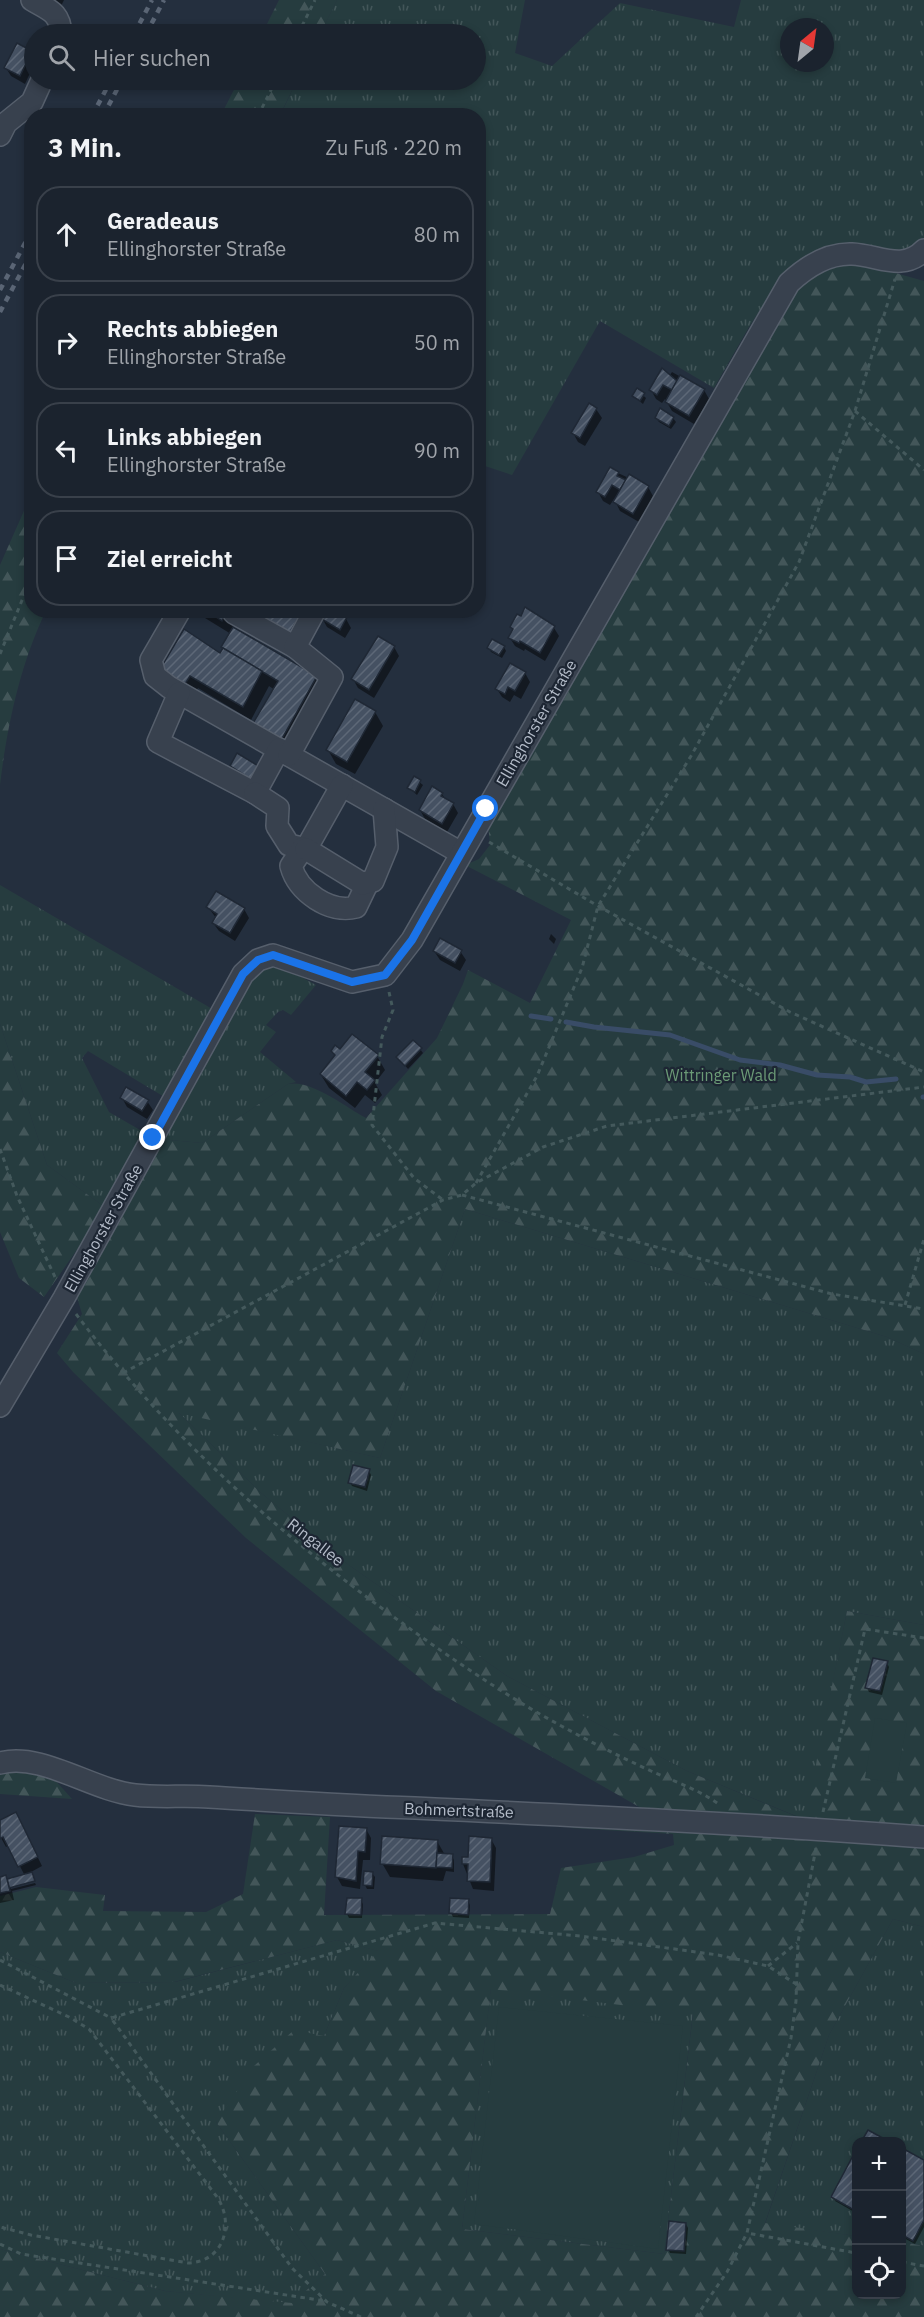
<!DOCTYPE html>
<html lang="de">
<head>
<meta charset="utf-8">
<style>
  body { margin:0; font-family:"IBM Plex Sans",sans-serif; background:#242b36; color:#f1f3f6 }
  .controls { position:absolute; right:18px; bottom:18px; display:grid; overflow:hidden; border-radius:12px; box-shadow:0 3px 9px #0003 }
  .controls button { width:54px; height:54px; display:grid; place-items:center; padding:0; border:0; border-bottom:2px solid #39404a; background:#1b232e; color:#f1f3f6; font:30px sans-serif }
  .compass { position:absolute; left:780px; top:18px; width:54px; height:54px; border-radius:50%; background:#1b232e; box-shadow:0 3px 9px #0003; rotate:29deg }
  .stop { position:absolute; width:18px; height:18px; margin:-14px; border:4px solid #1a73e8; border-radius:50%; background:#fff }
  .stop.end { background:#1a73e8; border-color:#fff; box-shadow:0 2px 6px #0008 }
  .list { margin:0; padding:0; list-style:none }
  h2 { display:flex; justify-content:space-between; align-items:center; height:78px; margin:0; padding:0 24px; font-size:26px }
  h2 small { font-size:20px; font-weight:400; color:#a0a4aa }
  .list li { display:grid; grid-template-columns:39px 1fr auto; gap:18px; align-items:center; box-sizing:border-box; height:96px; margin:0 12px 12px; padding:0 12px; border:2px solid #39404a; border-radius:24px }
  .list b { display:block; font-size:22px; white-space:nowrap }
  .list p { margin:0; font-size:20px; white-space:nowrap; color:#a0a4aa }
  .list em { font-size:20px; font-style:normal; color:#a0a4aa }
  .icon { flex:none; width:33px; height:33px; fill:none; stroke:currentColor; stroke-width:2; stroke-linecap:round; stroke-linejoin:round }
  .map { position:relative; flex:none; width:924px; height:2317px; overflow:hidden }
  .search { position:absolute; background:#1b232e; box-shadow:0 3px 9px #0003; left:24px; top:24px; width:462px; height:66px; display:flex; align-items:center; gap:15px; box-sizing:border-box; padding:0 21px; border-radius:33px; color:#a0a4aa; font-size:22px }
  .panel { position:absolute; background:#1b232e; box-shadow:0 3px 9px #0003; left:24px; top:108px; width:462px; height:510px; border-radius:24px }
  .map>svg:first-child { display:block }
  .grass { fill:url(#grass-tufts); fill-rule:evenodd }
  .forest { fill:url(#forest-firs); fill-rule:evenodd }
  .green { fill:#263c3f }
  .shadow { fill:#0007 }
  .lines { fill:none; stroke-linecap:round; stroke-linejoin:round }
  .stream { stroke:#394c67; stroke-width:5 }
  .building { fill:url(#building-hatch); stroke:#1f2835; stroke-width:1.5 }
  .minor-casing { stroke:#565f6c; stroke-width:24 }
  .path { stroke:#44595c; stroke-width:3; stroke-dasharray:4.5 4.5; stroke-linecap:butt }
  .minor { stroke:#38414e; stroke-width:21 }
  .rail { stroke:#5a6575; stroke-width:4.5; stroke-dasharray:6 6; stroke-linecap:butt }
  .route { stroke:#1a73e8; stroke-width:8 }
  .labels { text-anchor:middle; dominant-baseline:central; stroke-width:4.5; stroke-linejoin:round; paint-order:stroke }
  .street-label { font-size:16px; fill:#b4bcc9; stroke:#1d2633 }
  .park-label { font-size:16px; fill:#6b9a76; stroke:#1d2633 }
</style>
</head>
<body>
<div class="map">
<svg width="924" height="2317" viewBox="0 0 924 2317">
  <defs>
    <pattern id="grass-tufts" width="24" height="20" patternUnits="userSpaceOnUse" patternTransform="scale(1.5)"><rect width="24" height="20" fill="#263c3f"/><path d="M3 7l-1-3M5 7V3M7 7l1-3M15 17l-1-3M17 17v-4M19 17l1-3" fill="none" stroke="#435659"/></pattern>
    <pattern id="forest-firs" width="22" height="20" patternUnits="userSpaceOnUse" patternTransform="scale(1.5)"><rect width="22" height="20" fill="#263c3f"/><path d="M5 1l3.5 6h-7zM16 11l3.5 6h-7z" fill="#435659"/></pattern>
    <pattern id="building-hatch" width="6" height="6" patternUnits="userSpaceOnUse" patternTransform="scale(1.5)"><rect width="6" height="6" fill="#455162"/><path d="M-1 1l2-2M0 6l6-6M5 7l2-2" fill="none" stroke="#5d6877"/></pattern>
  </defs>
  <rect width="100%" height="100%" fill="#242f3e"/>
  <!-- grass -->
  <g class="grass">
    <path d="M337 0H525L515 53 552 66 620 3 734 27 741 0H924V240L912 249 779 281 749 327 714 388 600 321 512 475 479 464 478 116H280L297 80H476V34H320ZM789 27H825V63H789Z"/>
    <path d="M0 885 214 1010 166 1098 88 1051 82 1058 109 1112 147 1134 106 1208 47 1165 0 1024Z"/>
    <path d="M272 966 283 967 316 985 291 1015 283 1010 278 1012 266 1025 276 1032 260 1052 296 1082 288 1084 202 1143 159 1139 239 994 262 969Z"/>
    <path d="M465 1209 887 1337 924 1354V1625L847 1611 806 1820 687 1771 507 1676 346 1563 260 1492 178 1412 380 1458Z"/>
    <path d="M893 1919 924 1927V2246L902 2242V2142H856V2236L765 2224 829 2035Z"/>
    <path d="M337 1940 379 1951 344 1988 324 2036 216 2122 325 2274 292 2304 165 2291 0 2249V1952L76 1983 175 1982Z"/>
    <path d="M491 1988 693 2013 664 2254 462 2229Z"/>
  </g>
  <!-- forest -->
  <g class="forest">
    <path d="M279 0H337L320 34H262Z"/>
    <path d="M239 80H297L280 115H221Z"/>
    <path d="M844 262 867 265 924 281V1354L887 1337 465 1209 380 1458 179 1413 260 1492 346 1563 507 1676 687 1771 805 1820 847 1611 924 1625V1927L893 1919 829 2035 765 2223 856 2236V2294H902V2242L924 2246V2317H0V2249L165 2291 292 2303 325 2274 216 2122 254 2066 294 2030 324 2036 344 1988 378 1951 337 1940 174 1982 76 1983 0 1952V1896L36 1887 105 1895 103 1911 206 1912 243 1894 255 1814 330 1817 324 1915 550 1914 561 1868 634 1857 674 1845 673 1834 570 1828 641 1808 436 1691 246 1538 73 1372 57 1353 82 1314 77 1297 159 1139 202 1143 288 1084C310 1079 346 1107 366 1118L437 1038 463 984 468 970 530 1003 571 920 465 865 479 859 490 845 488 824 754 366C769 338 786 292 813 274 821 268 834 266 844 262ZM491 1989 693 2014 664 2254 462 2229Z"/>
    <path d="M31 495 32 610 46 611C20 664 7 727 0 785V565Z"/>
    <path d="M0 1024 47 1165 106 1208 44 1297 19 1278 0 1232Z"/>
    <path d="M37 1766 55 1780 72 1799 0 1794V1767Z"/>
  </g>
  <!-- green -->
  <g class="green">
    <path d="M875 1718 907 1723 896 1783 865 1778Z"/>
    <path d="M499 2007 683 2026 658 2249 474 2224Z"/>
  </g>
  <!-- shadow -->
  <g class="shadow">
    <path d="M49 0H64L61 6Z"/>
    <path d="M31 52 34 58V64L25 84 11 76 6 68Z"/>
    <path d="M662 370 670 375 672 372 704 390 709 399 694 424 672 411 665 399 662 403 656 399 651 390Z"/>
    <path d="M637 390 646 398 643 404 633 396Z"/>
    <path d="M589 405 596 409 602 418 585 446 578 442 573 433Z"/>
    <path d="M656 418H673L676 422 671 429 659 422Z"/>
    <path d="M618 473 648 487 653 496 639 522 620 511 614 499 610 505 603 501 598 492Z"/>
    <path d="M200 610H244L233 629 316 678 326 696 291 759 265 744 275 690 269 686 251 720 198 688 193 697 162 669 220 655 231 634 205 618Z"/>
    <path d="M322 618 346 619 351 628 345 638 327 627Z"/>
    <path d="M511 627 554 628 559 636 545 661 525 649 524 651 515 646 510 638 514 631Z"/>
    <path d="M394 647 399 656 374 698 358 688 353 679Z"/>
    <path d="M504 647 506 651 502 658 491 652 489 648Z"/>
    <path d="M525 673 530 682 521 699 514 695 510 702 502 697 497 689Z"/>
    <path d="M375 712 383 726 355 774 336 764 328 750Z"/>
    <path d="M414 778 423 785 417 795 409 788Z"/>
    <path d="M442 794 446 800 453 804 458 813 447 832 425 819 420 810Z"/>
    <path d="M208 907 244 909 249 918 235 941 219 931 213 923 216 918Z"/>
    <path d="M551 934 556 939 554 944 549 939Z"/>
    <path d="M434 951H460L466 960 460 971 440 960Z"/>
    <path d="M420 1049 423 1053 408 1069 398 1057Z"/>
    <path d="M332 1051 377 1056 385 1070 375 1083 382 1095 375 1103 365 1095 355 1108 329 1088 321 1075 336 1057Z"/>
    <path d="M122 1098 147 1101 153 1110 147 1119 127 1107Z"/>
    <path d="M369 1471 371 1475 367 1491 352 1486 350 1482Z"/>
    <path d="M887 1663 889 1667 882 1695 869 1692 867 1688Z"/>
    <path d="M0 1821 21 1823 42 1866 31 1872 35 1880 11 1886V1889L35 1883 36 1885 12 1891 14 1900 0 1903V1878L7 1880 25 1876 9 1845 6 1847 0 1836Z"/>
    <path d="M366 1829 371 1838 370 1860H363L360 1889 342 1886 337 1877Z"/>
    <path d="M491 1839 496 1848 494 1891 473 1889 463 1864Z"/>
    <path d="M437 1841 445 1855 452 1856 454 1860V1872L446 1871 443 1881 390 1877 382 1863Z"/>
    <path d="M372 1873 375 1877 374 1889H367L365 1885Z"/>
    <path d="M361 1900 363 1904 362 1918H349L347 1914Z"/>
    <path d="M468 1901 470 1905 469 1918 453 1917 451 1913Z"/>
    <path d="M902 2150 924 2162V2227L915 2244 902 2237Z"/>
    <path d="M856 2153V2213L835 2201 833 2197Z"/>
    <path d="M686 2224 688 2228 686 2254 670 2253 668 2249Z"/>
  </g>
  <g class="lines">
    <!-- stream -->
    <g class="stream">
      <path d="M531 1016 551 1019"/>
      <path d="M566 1022 594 1027 670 1035 740 1060 780 1065 817 1075 850 1077 866 1082 896 1079"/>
      <path d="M923 1097H924"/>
    </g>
  </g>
  <!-- building -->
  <g class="building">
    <path d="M17 43 32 51 20 76 4 68Z"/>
    <path d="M662 368 677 381 672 390 663 385 657 395 649 390Z"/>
    <path d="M680 375 705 389 689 416 665 402Z"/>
    <path d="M637 388 645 393 640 401 632 396Z"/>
    <path d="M589 403 597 408 580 438 571 433Z"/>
    <path d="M660 408 674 417 669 426 655 418Z"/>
    <path d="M610 467 619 472 617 476 626 480 620 490 612 485 605 497 596 492Z"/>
    <path d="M629 474 649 486 633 514 613 502Z"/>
    <path d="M525 607 555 626 540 653 520 641 519 643 508 638 513 629 510 627 517 614 521 616Z"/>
    <path d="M205 610H228L222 621Z"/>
    <path d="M250 610H303L289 634Z"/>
    <path d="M325 610H335L347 617 340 630 320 618Z"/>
    <path d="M233 627 317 676 280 742 252 725 278 681 221 647Z"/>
    <path d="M184 629 220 653 223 648 262 671 243 707 190 676 185 684 160 669Z"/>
    <path d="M378 636 395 646 369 690 351 679Z"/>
    <path d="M492 639 505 646 499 655 487 648Z"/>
    <path d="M510 663 526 672 515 691 508 687 505 694 495 689Z"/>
    <path d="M355 699 376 711 347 762 326 750Z"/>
    <path d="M237 753 260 767 252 780 230 766Z"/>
    <path d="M414 776 421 780 415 792 407 788Z"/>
    <path d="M432 786 443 793 441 796 454 803 442 824 419 810Z"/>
    <path d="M216 891 245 908 230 933 212 923 217 914 206 907Z"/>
    <path d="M440 938 462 950 455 963 433 951Z"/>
    <path d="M352 1034 379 1055 365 1072 375 1080 367 1090 357 1082 346 1096 320 1074 335 1055 331 1051 335 1045 340 1049Z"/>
    <path d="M413 1040 422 1048 405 1066 396 1057Z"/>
    <path d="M126 1087 149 1100 142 1111 120 1098Z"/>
    <path d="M353 1465 370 1469 365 1487 348 1483Z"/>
    <path d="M873 1658 888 1661 880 1691 865 1688Z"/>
    <path d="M16 1812 38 1857 18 1867 3 1837 0 1839V1820Z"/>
    <path d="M339 1826 367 1828 365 1852 358 1851 356 1881 335 1877Z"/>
    <path d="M382 1836 438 1840 436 1868 380 1864Z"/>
    <path d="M469 1836 492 1838 490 1882 467 1881 468 1864H462V1857H468Z"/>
    <path d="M437 1853 453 1854 452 1868 436 1867Z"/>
    <path d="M364 1871 373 1872 372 1886 363 1885Z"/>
    <path d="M32 1872 35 1881 9 1888 7 1879Z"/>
    <path d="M6 1875 10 1891 0 1893V1877Z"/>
    <path d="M347 1898H362L361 1915 345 1914Z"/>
    <path d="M450 1898 469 1899 468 1915 449 1913Z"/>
    <path d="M868 2130 890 2142H861Z"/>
    <path d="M902 2148 924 2160V2220L913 2241 902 2235Z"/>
    <path d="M856 2150V2211L831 2197Z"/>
    <path d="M669 2221 686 2223 684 2251 666 2250Z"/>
  </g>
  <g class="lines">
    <!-- minor casing -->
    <g class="minor-casing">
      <g id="minor">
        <path d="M32 0C49 10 60 12 61 34"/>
        <path d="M0 135 6 123 32 102 42 80"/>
        <path d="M180 610 151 660 155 676 169 687 461 853"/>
        <path d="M236 610 234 613 295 647"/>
        <path d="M179 693 158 742 255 793 279 749"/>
        <path d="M289 755 332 677 295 647 315 610"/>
        <path d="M255 793 278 808 277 826 289 845 306 849 342 785"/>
        <path d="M303 848 291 866C298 892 330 914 356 907L368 882"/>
        <path d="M306 849 363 884 373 881 387 847 384 809"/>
        <path d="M0 1406 64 1298 243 974 258 960 273 955 352 982 385 975 412 940 789 283C805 268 828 253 852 254 878 255 903 272 924 250"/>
        <path d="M0 1763C42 1752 91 1790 135 1795 160 1798 184 1795 209 1797 278 1801 346 1806 415 1808 585 1816 754 1824 924 1837"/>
      </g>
    </g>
    <!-- path -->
    <g class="path">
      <path d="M298 34 315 0"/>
      <path d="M258 116 276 80"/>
      <path d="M855 411 924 470"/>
      <path d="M0 654 32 576"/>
      <path d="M489 842 598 906 790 1012 924 1072"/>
      <path d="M389 992 393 1010 382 1037 372 1125 414 1178 443 1200"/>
      <path d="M0 1149 17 1196 55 1277"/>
      <path d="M476 1183 537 1076 582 968 598 906 691 756 799 562 855 411 895 279"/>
      <path d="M462 1195 832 1294 924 1309"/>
      <path d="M905 1305 924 1239"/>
      <path d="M76 1314C160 1425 261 1518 372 1601 426 1641 480 1679 538 1713 575 1734 612 1753 651 1771 673 1781 700 1790 720 1805"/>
      <path d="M123 1373 443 1200 462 1195 476 1183 543 1147 607 1126 924 1087"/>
      <path d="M823 1812 865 1629 924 1638"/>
      <path d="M816 1848 798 1942 796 2001 791 2038 747 2233 856 2253"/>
      <path d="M0 1960 111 2018"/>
      <path d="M768 1966 797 1943"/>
      <path d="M0 1985 69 2017 89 2029 217 2197C235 2224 224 2262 188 2263L31 2235 0 2227"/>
      <path d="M0 2244 21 2254 325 2301"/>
      <path d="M902 2262 924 2266"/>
      <path d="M361 2317 327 2302 292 2268 111 2018 435 1923 580 1936 718 1955 768 1966 796 1984"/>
      <path d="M696 2317 727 2272 747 2233"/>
    </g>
    <!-- minor -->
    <use href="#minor" class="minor"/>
    <!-- rail -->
    <g class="rail">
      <path d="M134 34 152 0"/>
      <path d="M146 34 164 0"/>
      <path d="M92 116 111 80"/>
      <path d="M103 116 122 80"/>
      <path d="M0 290 32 230"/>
      <path d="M0 312 32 252"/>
    </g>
  </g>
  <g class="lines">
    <!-- route -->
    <path class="route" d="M153 1138 243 974 258 960 273 955 352 982 385 975 412 940 486 809"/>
  </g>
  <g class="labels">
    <!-- street labels -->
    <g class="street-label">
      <text transform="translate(536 723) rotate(-60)">Ellinghorster Straße</text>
      <text transform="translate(103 1228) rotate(-61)">Ellinghorster Straße</text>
      <text transform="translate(316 1542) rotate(38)">Ringallee</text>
      <text transform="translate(459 1810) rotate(2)">Bohmertstraße</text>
    </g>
    <!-- park labels -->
    <g class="park-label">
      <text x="721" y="1075">Wittringer Wald</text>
    </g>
  </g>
</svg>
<div class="controls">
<button>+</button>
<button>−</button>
<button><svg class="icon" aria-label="locate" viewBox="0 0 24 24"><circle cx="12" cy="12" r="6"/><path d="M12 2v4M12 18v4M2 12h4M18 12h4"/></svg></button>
</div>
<svg class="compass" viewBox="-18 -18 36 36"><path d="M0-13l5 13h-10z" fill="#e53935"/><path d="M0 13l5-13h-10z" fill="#a0a4aa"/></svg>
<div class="stop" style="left:486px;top:809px"></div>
<div class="stop end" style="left:153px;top:1138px"></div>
<div class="search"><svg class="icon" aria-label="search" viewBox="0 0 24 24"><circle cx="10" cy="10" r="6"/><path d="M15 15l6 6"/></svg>Hier suchen</div>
<section class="panel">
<h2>3 Min.<small>Zu Fuß · 220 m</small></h2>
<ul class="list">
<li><svg class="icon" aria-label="ahead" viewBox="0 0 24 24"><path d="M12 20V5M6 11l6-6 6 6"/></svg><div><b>Geradeaus</b><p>Ellinghorster Straße</p></div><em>80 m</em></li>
<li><svg class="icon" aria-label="right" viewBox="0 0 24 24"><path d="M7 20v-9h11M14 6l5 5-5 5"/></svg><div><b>Rechts abbiegen</b><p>Ellinghorster Straße</p></div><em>50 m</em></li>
<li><svg class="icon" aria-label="left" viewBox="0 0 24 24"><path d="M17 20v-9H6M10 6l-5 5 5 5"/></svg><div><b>Links abbiegen</b><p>Ellinghorster Straße</p></div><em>90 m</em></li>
<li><svg class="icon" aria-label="arrive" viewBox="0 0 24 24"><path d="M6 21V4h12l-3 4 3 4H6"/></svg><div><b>Ziel erreicht</b></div></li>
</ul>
</section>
</div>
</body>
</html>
